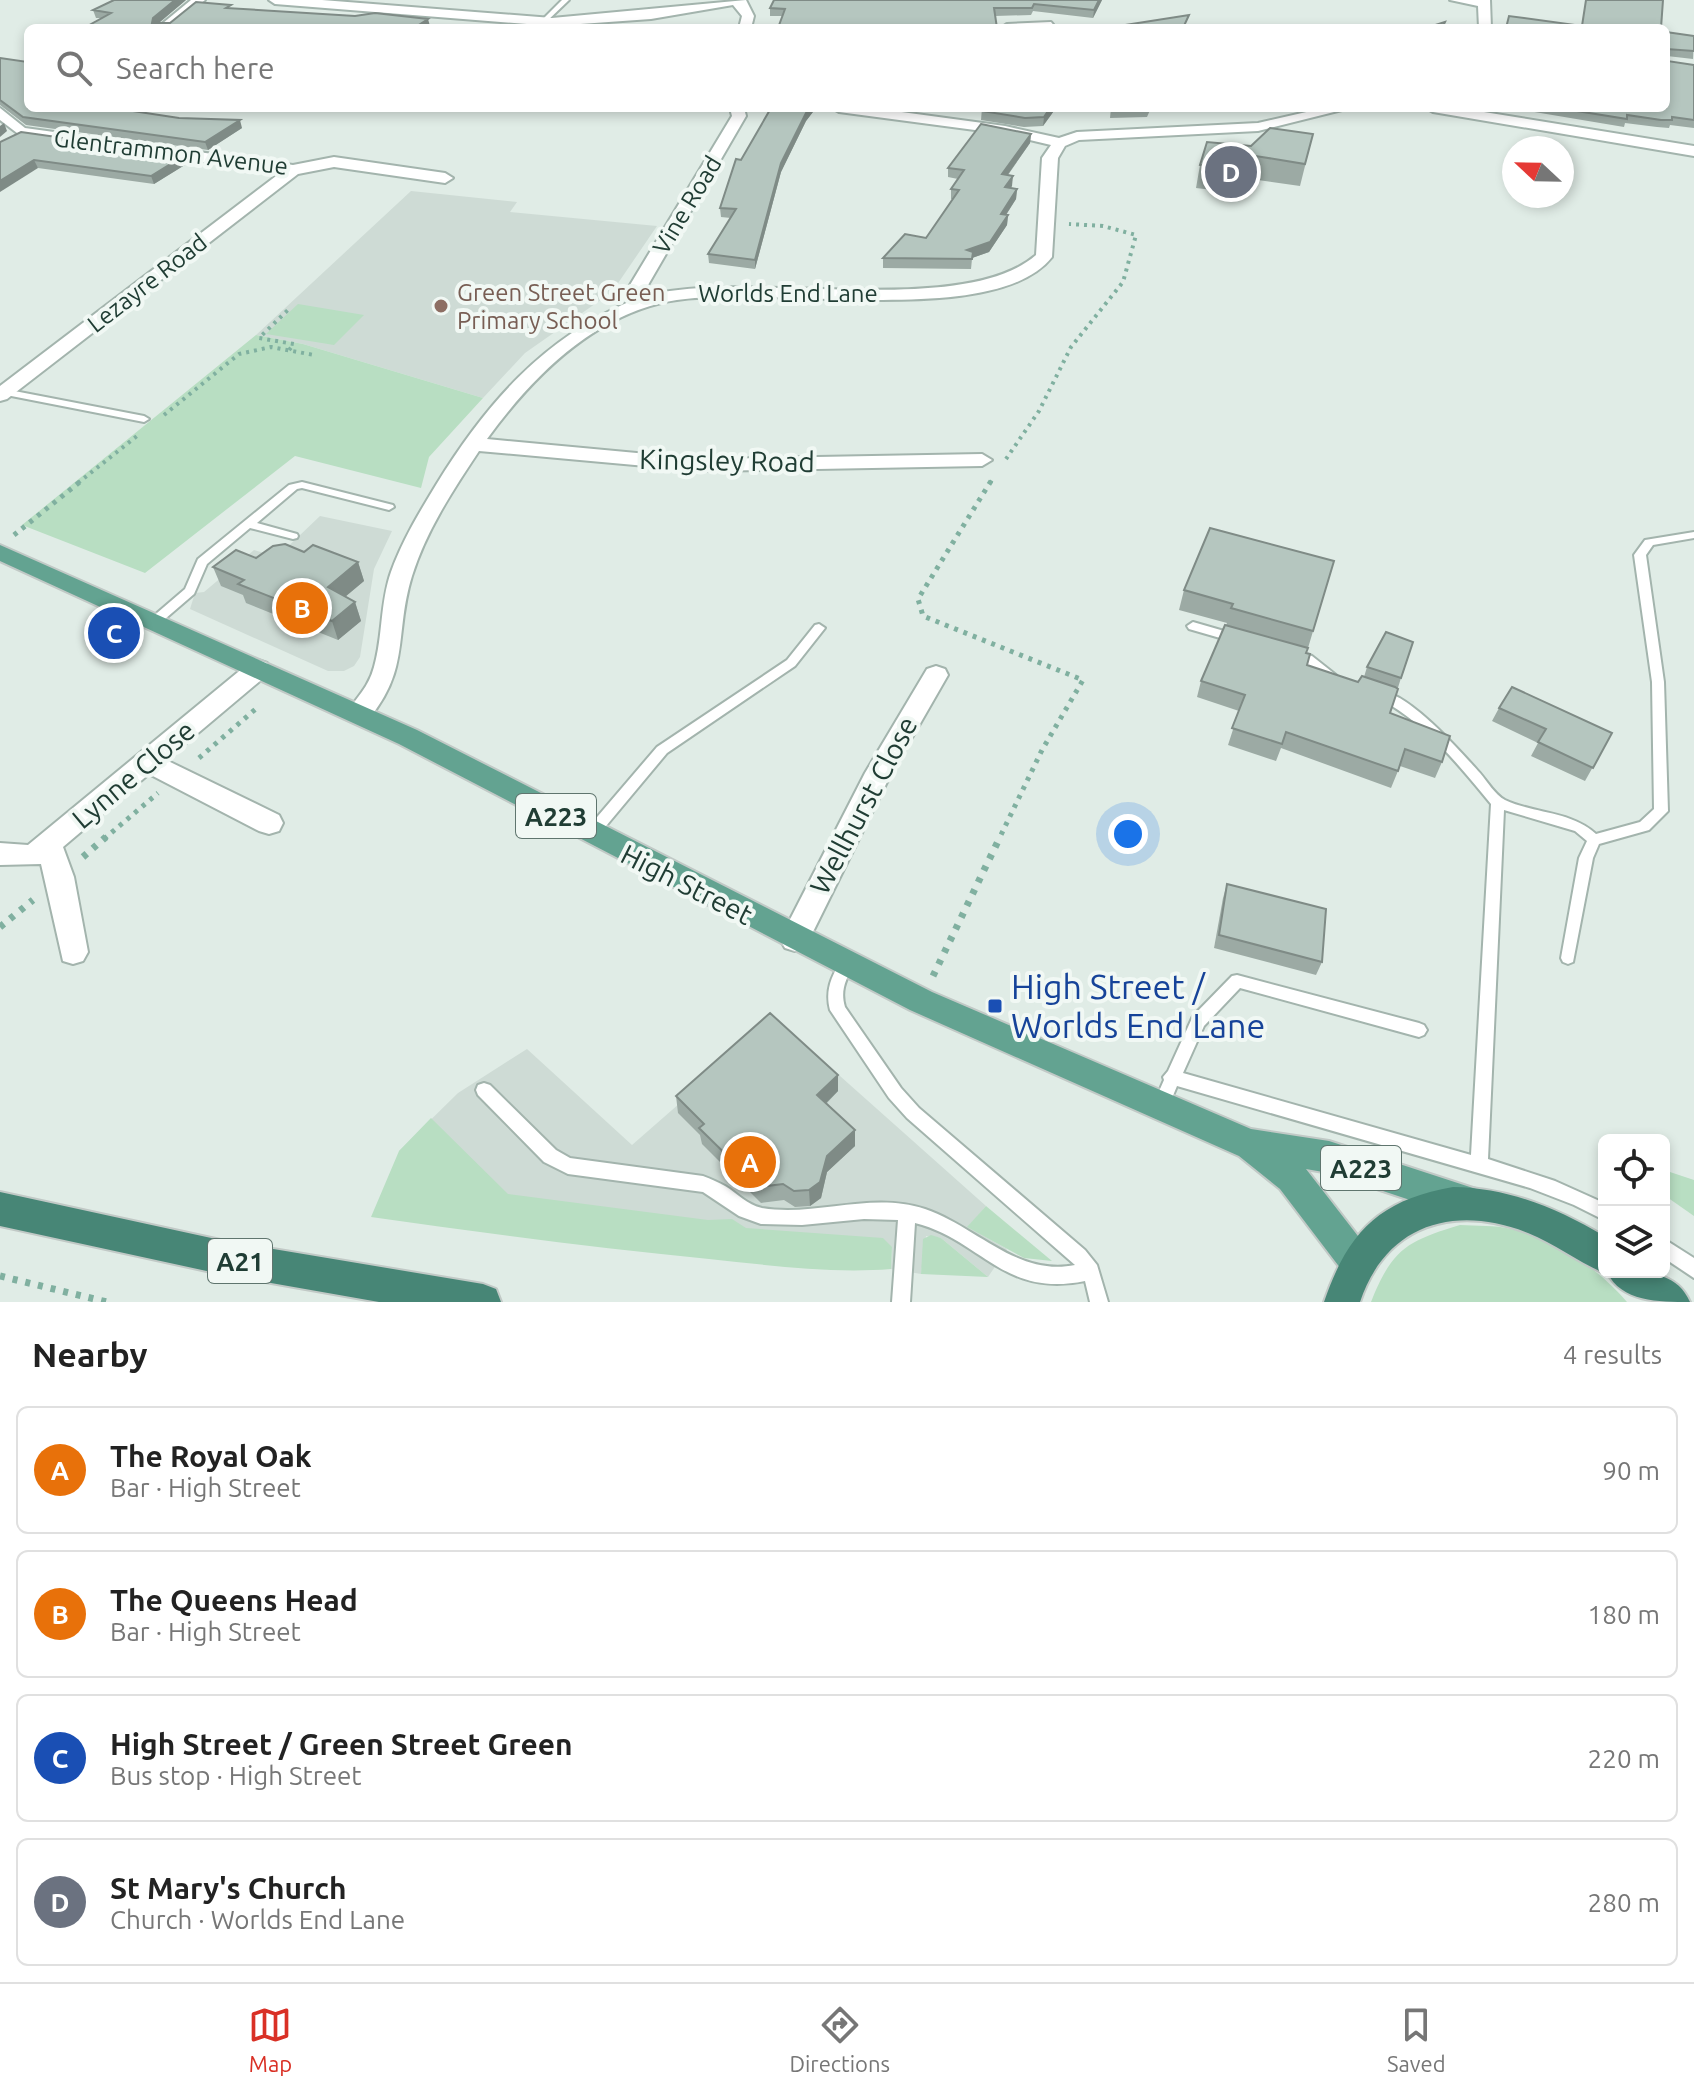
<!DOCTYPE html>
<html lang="en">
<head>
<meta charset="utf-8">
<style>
  body { margin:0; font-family:Ubuntu,sans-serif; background:#f2f2f2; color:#222 }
  .controls { position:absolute; right:24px; bottom:24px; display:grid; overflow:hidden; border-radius:12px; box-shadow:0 4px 12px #0003 }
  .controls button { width:72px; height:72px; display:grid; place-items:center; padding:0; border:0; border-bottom:2px solid #e0e0e0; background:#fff; color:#222; font:40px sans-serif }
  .compass { position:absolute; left:1502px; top:136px; width:72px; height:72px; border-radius:50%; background:#fff; box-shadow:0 4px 12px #0003; rotate:292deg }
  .you { position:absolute; left:1128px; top:834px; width:28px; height:28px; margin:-20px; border:6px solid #fff; border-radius:50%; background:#1a73e8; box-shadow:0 0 0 12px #1a73e833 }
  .badge { display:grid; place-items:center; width:52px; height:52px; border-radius:50%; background:#d93025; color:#fff; font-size:26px; font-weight:700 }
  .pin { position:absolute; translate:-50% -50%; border:4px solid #fff; box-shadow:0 2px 8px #0006 }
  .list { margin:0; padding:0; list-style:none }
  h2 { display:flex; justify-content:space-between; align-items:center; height:104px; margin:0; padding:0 32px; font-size:34px }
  h2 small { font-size:26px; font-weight:400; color:#767676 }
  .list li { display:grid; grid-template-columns:52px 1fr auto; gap:24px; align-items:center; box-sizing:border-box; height:128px; margin:0 16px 16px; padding:0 16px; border:2px solid #e0e0e0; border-radius:12px }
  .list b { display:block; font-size:30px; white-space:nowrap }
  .list p { margin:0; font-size:26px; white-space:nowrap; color:#767676 }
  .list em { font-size:26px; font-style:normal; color:#767676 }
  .icon { flex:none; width:44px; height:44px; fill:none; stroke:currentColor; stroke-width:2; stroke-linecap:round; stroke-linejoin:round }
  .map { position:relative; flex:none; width:1694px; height:1302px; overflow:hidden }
  .search { position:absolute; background:#fff; box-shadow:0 4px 12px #0003; left:24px; right:24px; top:24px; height:88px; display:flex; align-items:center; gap:20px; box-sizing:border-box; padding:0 28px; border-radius:12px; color:#767676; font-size:30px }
  .sheet { height:680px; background:#fff }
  nav { display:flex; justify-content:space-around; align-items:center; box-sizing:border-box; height:112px; border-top:2px solid #e0e0e0; background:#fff; font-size:22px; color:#767676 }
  nav a { display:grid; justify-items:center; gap:4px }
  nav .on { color:#d93025 }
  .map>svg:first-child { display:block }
  .built { fill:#cedbd5 }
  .green { fill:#b8dec2 }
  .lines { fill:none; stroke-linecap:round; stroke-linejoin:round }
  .service-casing { stroke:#a3b4ad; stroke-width:4 }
  .minor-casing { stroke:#a3b4ad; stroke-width:4 }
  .primary-casing { stroke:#c1c9c6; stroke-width:4 }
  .trunk-casing { stroke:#c1c9c6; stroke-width:4 }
  .path-far2 { stroke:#80b0a0; stroke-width:4; stroke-dasharray:3 5; stroke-linecap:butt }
  .path-far1 { stroke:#80b0a0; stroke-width:5; stroke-dasharray:4 6; stroke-linecap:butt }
  .path { stroke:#80b0a0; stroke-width:7; stroke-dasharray:5 8; stroke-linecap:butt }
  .service { fill:#fff; fill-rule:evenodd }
  .minor { fill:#fff; fill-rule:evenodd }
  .primary { fill:#63a391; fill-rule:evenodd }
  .trunk { fill:#478676; fill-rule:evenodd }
  .wall { fill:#9caaa4 }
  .shaded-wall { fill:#7f8b86 }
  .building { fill:#b5c6bf; stroke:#7f8b86; stroke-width:2 }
  .education-dot { fill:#8d6e63; stroke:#f1f8f4; stroke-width:3 }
  .transit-dot { fill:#1a4fb4; stroke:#f1f8f4; stroke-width:3 }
  .labels { text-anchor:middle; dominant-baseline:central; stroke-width:8; stroke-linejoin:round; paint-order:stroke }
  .far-street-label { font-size:24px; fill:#203d34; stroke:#f1f8f4 }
  .far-education-label { font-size:24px; fill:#785e54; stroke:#f1f8f4; text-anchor:start }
  .shield { fill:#f1f8f4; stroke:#5f756e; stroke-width:2 }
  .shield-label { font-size:26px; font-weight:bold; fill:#203d34 }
  .street-label { font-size:28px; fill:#203d34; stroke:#f1f8f4 }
  .near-transit-label { font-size:34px; fill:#164399; stroke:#f1f8f4; text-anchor:start }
</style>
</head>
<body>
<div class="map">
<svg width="1694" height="1302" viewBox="0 0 1694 1302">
  <rect width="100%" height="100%" fill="#e0ece6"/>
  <!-- built -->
  <g class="built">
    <path d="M411 191 517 202 510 212 657 226 612 292 525 353 483 398 303 344 256 335Z"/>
    <path d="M320 516 392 531 374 569 360 657 354 666 344 671H328L190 609 195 593 204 592 254 550 277 557Z"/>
    <path d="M776 1019 986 1206 968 1227 1007 1249 988 1277 941 1238 926 1236 921 1274 891 1269 892 1247 551 1222 399 1151 458 1093 527 1049 632 1145Z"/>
  </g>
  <!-- green -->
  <g class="green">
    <path d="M298 304 364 315 334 345 266 334Z"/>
    <path d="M256 335 303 344 483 398 429 457 421 488 295 456 145 573 22 525Z"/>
    <path d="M431 1118 508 1194 708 1220 732 1219 746 1228 883 1238 892 1247 891 1269C831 1274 768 1265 709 1259 596 1248 484 1233 371 1217L399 1151Z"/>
    <path d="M1664 1170 1694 1180V1216L1664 1195Z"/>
    <path d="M986 1206 1052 1261 1024 1258 967 1227Z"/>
    <path d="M1460 1225C1477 1226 1495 1225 1511 1229 1555 1239 1598 1268 1627 1302H1371C1392 1249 1407 1241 1460 1225Z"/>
    <path d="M931 1235 941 1238 988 1277 921 1274 923 1239Z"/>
  </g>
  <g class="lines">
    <!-- service casing -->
    <g class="service-casing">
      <g id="service">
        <path d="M562 0H569L545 23H541V21Z"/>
        <path d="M4 389 144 416 149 419 144 422 1 394V390Z"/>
        <path d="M302 482 393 505 394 507 389 510 302 488 297 489 257 523 297 534 298 536 297 538 293 539 250 528 207 564 194 594 158 625H150L148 622 150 619 185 589 198 559 289 485Z"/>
        <path d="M1694 532V538L1653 545 1646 555 1664 682 1668 811 1649 830 1599 844 1593 858 1573 962 1568 964 1563 962 1561 958 1579 858 1587 841 1575 831 1504 810 1488 1159 1555 1181 1604 1203V1220L1574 1205 1530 1188 1177 1086 1167 1110 1161 1112 1155 1110 1153 1105 1164 1080 1163 1077 1168 1071 1193 1016 1232 976 1237 975 1419 1023 1424 1025 1427 1030 1424 1035 1419 1037 1240 988 1204 1026 1183 1073 1471 1155 1491 804C1458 764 1423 720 1376 697L1374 694 1376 691C1404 687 1461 752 1480 773 1487 781 1495 795 1505 800 1535 814 1571 811 1596 834L1640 822 1654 809 1652 682 1634 555 1645 540Z"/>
        <path d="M1193 622 1238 635 1240 638 1234 642 1189 629 1187 626Z"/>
        <path d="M819 624 825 628 795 666 667 753 596 838 591 839 586 838 584 834 586 830 657 747 787 660 815 625Z"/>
        <path d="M1294 651 1312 656 1336 675 1338 678 1336 681H1328L1304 662 1290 658 1288 655Z"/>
        <path d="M846 959 851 961 853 965C846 980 840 990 845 1007L901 1088 919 1108 1085 1250 1097 1265 1108 1302H1090L1085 1281C1003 1298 982 1240 915 1223L910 1302H892L898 1220 864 1219 802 1225 761 1224 739 1216 703 1192 568 1174 544 1162 478 1095 476 1090 478 1085 484 1083 490 1085 556 1150 570 1158 703 1176C711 1179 718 1182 725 1186 737 1193 747 1205 762 1208 816 1217 872 1191 925 1209 976 1226 1017 1277 1075 1265L907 1118 889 1098 830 1010C825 991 831 977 841 961Z"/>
        <path d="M1664 1239 1694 1258V1278L1664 1258Z"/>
      </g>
    </g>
    <!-- minor casing -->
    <g class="minor-casing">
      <g id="minor">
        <path d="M191 0H205L171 28H157Z"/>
        <path d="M269 0H322L552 18 746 0 754 16 751 28H739L742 16 733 5 651 19 552 26 275 4Z"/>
        <path d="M1450 0H1490L1491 28H1479L1478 6Z"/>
        <path d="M1051 22 1056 28H1001L1007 24Z"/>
        <path d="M0 108 25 128 293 165 334 157 445 173 453 178 445 183 334 167 298 174 7 399 0 401V386L280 173 21 136 0 120Z"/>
        <path d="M730 108H744L746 116 648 285V295C748 270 963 319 1036 255L1042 158 1051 145 1005 134 839 112 832 108H872L1005 126 1059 138 1077 132 1258 123 1324 108H1350L1258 131 1079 140 1065 146 1058 158 1052 257C992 333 753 280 661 303 587 321 530 380 487 439L701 459 982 454 992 460 982 466 701 471 479 451C453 490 426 531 412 576 394 634 411 668 368 720H350L346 714C356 698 369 687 374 667 383 636 380 603 391 572 402 541 419 513 436 485 485 405 543 338 631 301L630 285 732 116Z"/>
        <path d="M1426 108H1459L1694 146V156L1433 112Z"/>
        <path d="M258 660 267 663 270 669 267 675 166 760 279 815 283 823 279 831 269 834 259 831 149 774 63 847 74 877 88 952 83 961 73 964 63 961 41 864 0 865V843L28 845 249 663Z"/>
        <path d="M936 666 945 669 948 675 890 776 805 948 795 951 785 948 780 939 865 773 927 669Z"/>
      </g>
    </g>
    <!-- primary casing -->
    <g class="primary-casing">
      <path id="primary" d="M0 545 417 730 932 992 1251 1129 1329 1141 1476 1189 1481 1201 1476 1213 1464 1218 1329 1173 1306 1169 1368 1249 1373 1261 1368 1273 1356 1278 1344 1273 1280 1189 1239 1156 910 1010 399 744 0 561Z"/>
    </g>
    <!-- trunk casing -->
    <g class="trunk-casing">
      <g id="trunk">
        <path d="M1453 1187C1509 1188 1557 1208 1604 1236V1272C1636 1272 1675 1267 1690 1302 1659 1302 1621 1302 1607 1272L1604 1273C1578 1262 1555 1244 1528 1233 1455 1204 1386 1224 1360 1302H1324C1348 1232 1379 1200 1453 1187Z"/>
        <path d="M0 1192 225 1241 483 1284 496 1289 501 1302H379L225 1275 0 1226Z"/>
      </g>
    </g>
    <!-- path-far2 -->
    <g class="path-far2">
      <path d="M289 350 294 344 259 338 290 308"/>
      <path d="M164 415 239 354 271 347 314 355"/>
      <path d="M1006 459 1039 411 1071 347 1123 282 1136 235 1103 226 1069 224"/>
      <path d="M78 483 137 436"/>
      <path d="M990 483 994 477"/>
    </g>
    <!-- path-far1 -->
    <g class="path-far1">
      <path d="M991 481 918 599 923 616 1083 680 1042 750 999 839"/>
      <path d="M14 535 81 481"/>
      <path d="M199 758 258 707"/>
      <path d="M104 839 158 793"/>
    </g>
    <!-- path -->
    <g class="path">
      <path d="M83 857 106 837"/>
      <path d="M0 927 33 900"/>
      <path d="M933 976 1000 837"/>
      <path d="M0 1276 107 1302"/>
    </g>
    <!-- service -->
    <use href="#service" class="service"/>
    <!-- minor -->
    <use href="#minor" class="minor"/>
    <!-- primary -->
    <use href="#primary" class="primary"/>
    <!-- trunk -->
    <use href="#trunk" class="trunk"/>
  </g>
  <!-- wall -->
  <g class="wall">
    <path d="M186 0 159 23H170L232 8 430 26 84 28 101 18H96L93 10Z"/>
    <path d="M1102 0 1093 18 1033 11 1031 15 995 16H770V8Z"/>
    <path d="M1666 32 1694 36 1693 59 1667 56V61L1694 65V128L1670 125 1669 128 1657 127 1625 123 1624 127 1511 108H1666Z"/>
    <path d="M0 58 28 108 242 128 208 150 26 125 0 105Z"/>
    <path d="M771 108H816L806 121 781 172 755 269 709 263 708 254 731 218 721 217 720 208 741 160Z"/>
    <path d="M982 108H1056L1043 126 1024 127 981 120Z"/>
    <path d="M1111 108H1151L1147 117 1110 118Z"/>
    <path d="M1031 134 1030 143 1008 175 1012 186 1010 188 1017 189 1016 199 1006 215H1008L1007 225 989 252 972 258 971 269 883 268V258L926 238 953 199H951V189L958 179 948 177V168Z"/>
    <path d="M1313 134 1300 186 1251 179 1245 194 1196 188 1200 165 1251 146Z"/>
    <path d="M0 142 188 163 154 184 38 168Z"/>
    <path d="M256 558 358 562 364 581 345 597 355 602 361 621 338 640 246 603 243 595 221 586 213 567Z"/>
    <path d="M1334 561 1308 648 1306 653 1307 665 1358 682 1364 677 1367 667 1401 678 1390 713 1442 762 1435 778 1400 766 1391 788 1281 748 1276 761 1228 745 1239 711 1197 697 1201 681 1227 623 1179 610 1184 590Z"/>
    <path d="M1499 708 1612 733 1585 781 1531 756 1538 743 1492 721Z"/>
    <path d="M1227 884 1322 962 1316 975 1214 948 1223 898Z"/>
    <path d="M838 1075V1091L826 1104 855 1146 827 1172 821 1198 810 1206 795 1207 784 1200 761 1203 702 1144 700 1135 678 1113 676 1096Z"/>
  </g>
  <!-- shaded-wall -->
  <g class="shaded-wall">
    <path d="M175 0H186L155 26 152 23 153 18Z"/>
    <path d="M1099 0H1102L1093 18 1094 10Z"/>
    <path d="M428 19 430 26 426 28H414Z"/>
    <path d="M810 108H816L806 121 781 172 755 269V260L781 163 806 113Z"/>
    <path d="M1050 108H1056L1043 126 1044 117Z"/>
    <path d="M240 120 242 128 208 150 205 142Z"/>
    <path d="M4 123 7 131 0 137V126Z"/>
    <path d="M1031 134 1030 143 1001 184 1002 174Z"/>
    <path d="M185 155 188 163 154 184 151 176Z"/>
    <path d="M1256 156 1251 179 1245 194 1250 172Z"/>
    <path d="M34 160 38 168 0 192V181Z"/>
    <path d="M1013 176 1012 186 1004 197 1005 187Z"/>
    <path d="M1017 189 1016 199 1000 224 1001 214Z"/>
    <path d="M1008 215 1007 225 989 252 972 258 971 269 972 259 967 250Z"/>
    <path d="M358 562 364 581 334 606 328 587Z"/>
    <path d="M355 602 361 621 338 640 332 621Z"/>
    <path d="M838 1075V1091L817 1112V1095Z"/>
    <path d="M855 1130V1146L827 1172 821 1198 810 1206 809 1190 827 1156Z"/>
  </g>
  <!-- building -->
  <g class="building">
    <path d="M114 0H175L153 18 152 23H170L196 2 231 5 226 8 355 16 375 13 428 19 414 28H84L111 13 93 10Z"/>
    <path d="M774 0H1099L1094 10 1034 4 1032 8H994L997 28H778L785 9 770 8Z"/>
    <path d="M1586 0H1663L1661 28H1506L1509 16 1582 26Z"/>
    <path d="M1189 15 1183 28H1106Z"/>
    <path d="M1445 22 1442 28H1426Z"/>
    <path d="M1666 32 1694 36V51L1667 49V61L1694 65V120L1672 117V120H1661L1627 115V119L1558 108H1666Z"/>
    <path d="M0 58 28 62V108H113L179 118 240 120 205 142 23 117 0 100Z"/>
    <path d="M771 108H810L806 113 781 163 755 260 708 254 736 209 720 208 736 159 741 160Z"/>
    <path d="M982 108H1050L1044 117 1025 118 982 111Z"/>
    <path d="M981 124 1031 134 1002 174 1013 176 1005 187 1017 189 1001 214 1008 215 990 242 967 250 973 252 972 259 883 258 905 234 926 238 959 190 951 189 964 170 948 168Z"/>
    <path d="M1270 128 1313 134 1305 164 1256 156 1250 172 1200 165 1207 142 1251 146Z"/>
    <path d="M21 132 185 155 151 176 34 160 0 181V142Z"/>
    <path d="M1210 528 1334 561 1313 631 1231 608 1233 604 1184 590Z"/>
    <path d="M285 544 304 552 313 545 358 562 328 587 355 602 332 621 238 584 244 580 213 567 236 550 256 558 273 546Z"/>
    <path d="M1225 625 1308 648 1306 653 1310 654 1307 665 1358 682 1362 676 1395 687 1398 689 1390 713 1450 736 1442 762 1405 749 1398 771 1286 732 1282 744 1232 728 1245 695 1201 681Z"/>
    <path d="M1386 632 1413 642 1401 678 1367 667Z"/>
    <path d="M1512 687 1612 733 1593 768 1538 742 1546 729 1499 708Z"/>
    <path d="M1227 884 1326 909 1322 962 1219 935Z"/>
    <path d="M770 1013 838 1075 817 1095 855 1130 827 1156 820 1182 809 1190 794 1191 783 1184 759 1187 699 1128 704 1124 676 1096Z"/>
  </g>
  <!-- markers -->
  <circle class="education-dot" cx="441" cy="306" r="8"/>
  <rect class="transit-dot" x="987" y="998" width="16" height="16" rx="4"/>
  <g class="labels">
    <!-- far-street labels -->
    <g class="far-street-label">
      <text transform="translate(171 152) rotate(7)">Glentrammon Avenue</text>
      <text transform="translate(687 205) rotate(-59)">Vine Road</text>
      <text transform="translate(147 283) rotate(-38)">Lezayre Road</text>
      <text x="788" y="293">Worlds End Lane</text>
    </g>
    <!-- far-education labels -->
    <g class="far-education-label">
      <text x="457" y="292">Green Street Green<tspan x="457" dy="28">Primary School</tspan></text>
    </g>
    <!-- shield labels -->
    <g class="shield">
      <rect x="516" y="794" width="80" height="44" rx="6"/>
      <rect x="1321" y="1146" width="80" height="44" rx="6"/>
      <rect x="208" y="1239" width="64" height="44" rx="6"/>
    </g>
    <g class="shield-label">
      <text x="556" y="816">A223</text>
      <text x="1361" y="1168">A223</text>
      <text x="240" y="1261">A21</text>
    </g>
    <!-- street labels -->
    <g class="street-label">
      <text transform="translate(727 460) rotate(1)">Kingsley Road</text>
      <text transform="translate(133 774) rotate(-40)">Lynne Close</text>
      <text transform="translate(863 805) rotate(-62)">Wellhurst Close</text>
      <text transform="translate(687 884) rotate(27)">High Street</text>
    </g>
    <!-- near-transit labels -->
    <g class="near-transit-label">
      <text x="1011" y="986">High Street /<tspan x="1011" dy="39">Worlds End Lane</tspan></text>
    </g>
  </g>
</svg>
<div class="controls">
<button><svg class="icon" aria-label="locate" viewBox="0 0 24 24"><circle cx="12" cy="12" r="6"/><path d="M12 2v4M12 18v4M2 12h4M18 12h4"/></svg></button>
<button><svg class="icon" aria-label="layers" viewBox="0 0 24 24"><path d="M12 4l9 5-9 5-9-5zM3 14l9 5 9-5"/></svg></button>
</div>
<svg class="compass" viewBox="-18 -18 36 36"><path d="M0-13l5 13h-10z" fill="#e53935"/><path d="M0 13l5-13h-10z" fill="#767676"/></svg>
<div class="you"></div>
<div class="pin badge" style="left:750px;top:1162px;background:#e8710a">A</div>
<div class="pin badge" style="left:302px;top:608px;background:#e8710a">B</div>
<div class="pin badge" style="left:114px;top:633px;background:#1a4fb4">C</div>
<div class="pin badge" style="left:1231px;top:172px;background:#6b7280">D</div>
<div class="search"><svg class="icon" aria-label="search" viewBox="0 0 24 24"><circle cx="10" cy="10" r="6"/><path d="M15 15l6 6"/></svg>Search here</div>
</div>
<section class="sheet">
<h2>Nearby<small>4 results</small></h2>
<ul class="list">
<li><span class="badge" style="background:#e8710a">A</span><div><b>The Royal Oak</b><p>Bar · High Street</p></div><em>90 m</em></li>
<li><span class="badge" style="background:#e8710a">B</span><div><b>The Queens Head</b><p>Bar · High Street</p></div><em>180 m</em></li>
<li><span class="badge" style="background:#1a4fb4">C</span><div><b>High Street / Green Street Green</b><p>Bus stop · High Street</p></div><em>220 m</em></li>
<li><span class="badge" style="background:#6b7280">D</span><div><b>St Mary's Church</b><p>Church · Worlds End Lane</p></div><em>280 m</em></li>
</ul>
</section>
<nav>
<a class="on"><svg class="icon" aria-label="map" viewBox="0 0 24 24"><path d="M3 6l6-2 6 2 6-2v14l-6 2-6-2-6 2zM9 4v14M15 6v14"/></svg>Map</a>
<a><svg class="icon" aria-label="directions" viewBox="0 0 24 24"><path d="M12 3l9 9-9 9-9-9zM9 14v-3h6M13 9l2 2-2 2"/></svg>Directions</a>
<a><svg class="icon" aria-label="saved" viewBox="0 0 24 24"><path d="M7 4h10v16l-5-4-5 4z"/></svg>Saved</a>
</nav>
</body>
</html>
